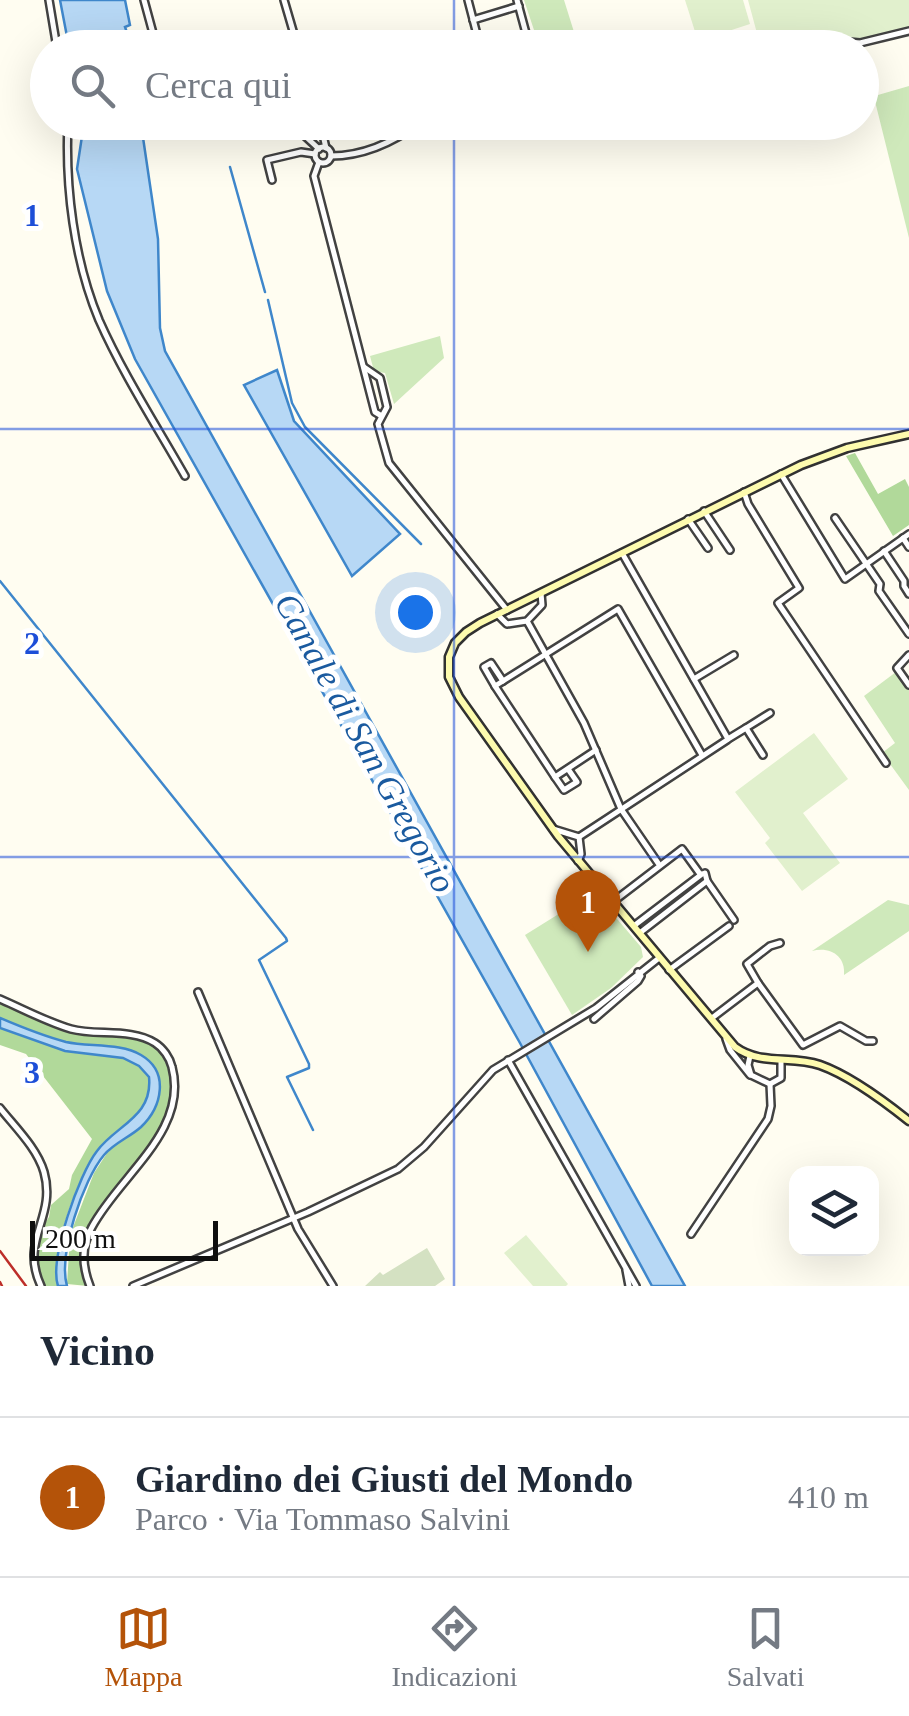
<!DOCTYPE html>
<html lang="it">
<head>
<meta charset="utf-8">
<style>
  body { margin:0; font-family:"Times New Roman",serif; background:#f2f2f3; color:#1f2937 }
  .controls { position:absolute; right:30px; bottom:30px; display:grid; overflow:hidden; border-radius:20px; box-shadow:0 10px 40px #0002 }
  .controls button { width:90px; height:90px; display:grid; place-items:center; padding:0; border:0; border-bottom:2px solid #e0e1e3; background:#fff; color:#1f2937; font:50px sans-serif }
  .scale { position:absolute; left:30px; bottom:25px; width:188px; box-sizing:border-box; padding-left:10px; border:5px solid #0f0f0f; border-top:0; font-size:28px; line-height:35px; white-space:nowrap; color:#0f0f0f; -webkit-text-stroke:8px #fff; paint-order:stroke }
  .you { position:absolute; left:415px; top:612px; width:35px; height:35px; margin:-25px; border:8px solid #fff; border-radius:50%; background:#1a73e8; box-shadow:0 0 0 15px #1a73e833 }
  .badge { display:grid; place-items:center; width:65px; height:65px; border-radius:50%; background:#b45309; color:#fff; font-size:32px; font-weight:700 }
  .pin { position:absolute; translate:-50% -82px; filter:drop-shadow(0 2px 5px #0008) }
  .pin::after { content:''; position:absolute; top:52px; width:35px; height:30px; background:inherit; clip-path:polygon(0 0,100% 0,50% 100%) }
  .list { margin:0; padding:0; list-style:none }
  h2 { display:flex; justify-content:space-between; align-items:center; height:130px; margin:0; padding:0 40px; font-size:42px }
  h2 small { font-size:32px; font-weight:400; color:#747a83 }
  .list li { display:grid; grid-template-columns:65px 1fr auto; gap:30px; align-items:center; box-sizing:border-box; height:160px; padding:0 40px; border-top:2px solid #e0e1e3 }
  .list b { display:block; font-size:38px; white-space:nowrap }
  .list p { margin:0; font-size:32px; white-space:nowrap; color:#747a83 }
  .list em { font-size:32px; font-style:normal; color:#747a83 }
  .icon { flex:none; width:55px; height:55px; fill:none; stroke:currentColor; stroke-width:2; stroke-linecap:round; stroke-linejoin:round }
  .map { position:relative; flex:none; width:909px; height:1286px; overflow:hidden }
  .search { position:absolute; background:#fff; box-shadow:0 10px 40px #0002; left:30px; right:30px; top:30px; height:110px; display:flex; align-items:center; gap:25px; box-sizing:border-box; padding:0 35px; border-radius:55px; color:#747a83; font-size:38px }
  .sheet { height:290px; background:#fff }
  nav { display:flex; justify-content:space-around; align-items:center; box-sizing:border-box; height:140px; border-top:2px solid #e0e1e3; background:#fff; font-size:28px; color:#747a83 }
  nav a { display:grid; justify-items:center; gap:5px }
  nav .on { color:#b45309 }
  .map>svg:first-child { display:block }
  .green { fill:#cfe9bb }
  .forest { fill:#b1d99a }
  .cemetery { fill:#d4e1c2 }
  .pitch { fill:#e1f0cd }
  .water { fill:#b7d8f5; stroke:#3f87cb; stroke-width:2.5 }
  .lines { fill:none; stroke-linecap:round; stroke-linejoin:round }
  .stream { stroke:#3f87cb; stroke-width:2.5 }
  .street-casing { stroke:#424242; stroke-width:10 }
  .secondary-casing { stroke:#313131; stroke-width:11 }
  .street { stroke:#fff; stroke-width:5 }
  .secondary { stroke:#fdfbae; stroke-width:6 }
  .rail { stroke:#bd2e29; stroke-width:2.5 }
  .grid { fill:none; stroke:#1d4ed8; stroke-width:2.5; stroke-opacity:0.55 }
  .labels { text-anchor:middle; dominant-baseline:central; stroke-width:10; stroke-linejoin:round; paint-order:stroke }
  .water-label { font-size:35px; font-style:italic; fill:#1a5a9f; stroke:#fff }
  .grid-label { font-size:32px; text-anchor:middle; font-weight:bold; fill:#1d4ed8; stroke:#fff; stroke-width:10; stroke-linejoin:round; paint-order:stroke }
</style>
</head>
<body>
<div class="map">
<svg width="909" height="1286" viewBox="0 0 909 1286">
  <rect width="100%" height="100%" fill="#fffdf1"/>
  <!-- green -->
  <g class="green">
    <path d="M524 0H564L574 32 538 42Z"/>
    <path d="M862 49 866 50 878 95 909 86V238Z"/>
    <path d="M440 336 444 358 394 404 385 373 374 371 370 356Z"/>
    <path d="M896 672 909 689V790L882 753 895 743 864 696Z"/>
    <path d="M594 892 641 947 643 957 611 988 572 1015 525 935Z"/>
    <path d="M888 900 909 905V931L844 975C846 956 830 946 812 951Z"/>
  </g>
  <!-- forest -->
  <g class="forest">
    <path d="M855 453 878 494 905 479 909 487V525L893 536 846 456Z"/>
    <path d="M0 1001C23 1010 47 1024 71 1030 97 1037 131 1028 154 1044 163 1050 169 1060 171 1069 190 1135 114 1174 89 1226 80 1246 80 1267 88 1286L67 1284 70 1235 94 1173 111 1147 139 1128 157 1071C136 1044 99 1049 68 1042 45 1038 22 1027 0 1018Z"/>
    <path d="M0 1028 65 1051 123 1058 139 1066 149 1077C152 1117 116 1125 97 1151 77 1177 49 1255 58 1286H44L35 1264V1239L49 1217 51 1205 69 1189 72 1175 92 1139 26 1054 0 1045Z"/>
  </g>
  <!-- cemetery -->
  <path class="cemetery" d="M427 1248 445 1279 435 1286H365L380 1272 383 1275Z"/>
  <!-- pitch -->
  <g class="pitch">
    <path d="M685 0H743L750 24 698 41Z"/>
    <path d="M748 0H909V29L854 41 787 35 758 37Z"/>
    <path d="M814 733 848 779 803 813 840 863 802 891 765 843 770 838 735 792Z"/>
    <path d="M526 1235 568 1284 566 1286H533L504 1253Z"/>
  </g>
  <!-- water -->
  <g class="water">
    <path d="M60 0H125L130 25 125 27 132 47H69Z"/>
    <path d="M84 123H118L120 131 123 130 122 123H129L131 129 141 124 158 239 160 328 165 351 685 1286H652L520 1043 135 359 107 291 77 169Z"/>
    <path d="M277 370 294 421 400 534 352 576 244 385Z"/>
    <path d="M0 1018C21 1027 43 1036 66 1042 89 1047 121 1043 141 1055 170 1072 162 1107 141 1127 130 1137 114 1143 104 1155 83 1180 58 1254 67 1286H58C49 1259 79 1174 97 1151 116 1125 153 1117 149 1077L139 1066 123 1058 65 1051 0 1028Z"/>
  </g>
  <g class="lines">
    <!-- stream -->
    <g class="stream">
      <path d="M230 167 265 292"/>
      <path d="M268 300 292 403 305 427 421 544"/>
      <path d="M0 581 286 938 287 941 259 960 309 1064V1068L287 1077 313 1130"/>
    </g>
    <!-- street casing -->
    <g class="street-casing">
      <g id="street">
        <path d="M49 0 57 48"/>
        <path d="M144 0 157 48"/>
        <path d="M284 0 298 48"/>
        <path d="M468 0 480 46"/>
        <path d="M517 0 530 48"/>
        <path d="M473 20 519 6"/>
        <path d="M530 47 575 36"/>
        <path d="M724 48 792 37 860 43 909 31"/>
        <path d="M68 122C65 187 74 260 99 320 123 374 156 425 185 476"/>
        <path d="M290 122 319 149"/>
        <path d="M320 122 326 148"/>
        <circle cx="323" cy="155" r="8"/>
        <path d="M331 156C365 156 394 142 421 122"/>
        <path d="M319 162 314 176 375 412 380 415"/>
        <path d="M272 180 267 160 301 152 315 154"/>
        <path d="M364 367 380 378 387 407 378 424 389 463 507 610"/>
        <path d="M781 474 845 579 909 534"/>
        <path d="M744 492 748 504 799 588 778 603 886 763"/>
        <path d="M704 511 730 550"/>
        <path d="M835 518 880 584 879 591 909 634"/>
        <path d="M688 519 708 548"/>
        <path d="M903 538 909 547"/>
        <path d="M884 551 904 581V586L909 594"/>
        <path d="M622 553 728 739 746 728 763 755"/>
        <path d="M497 614 507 624 527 621 542 605 541 593"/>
        <path d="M527 621 584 723 621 809 658 863"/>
        <path d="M909 655 897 668 909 685"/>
        <path d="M694 679 734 655"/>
        <path d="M495 686 484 667 491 663 503 681"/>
        <path d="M746 728 770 713"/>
        <path d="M596 750 555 777 495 686 618 609 702 755"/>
        <path d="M555 777 564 790 577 782 568 769"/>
        <path d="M553 829 579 837 581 854 578 861"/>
        <path d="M579 837 727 740"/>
        <path d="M707 881 734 920"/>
        <path d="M614 901 682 849 700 874"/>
        <path d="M635 925 702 874"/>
        <path d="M641 932 707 881 705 873"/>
        <path d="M669 970 729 926"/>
        <path d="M758 983 747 964 770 946 780 943"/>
        <path d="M198 992 298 1229 333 1286"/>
        <path d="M0 999C23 1009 47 1022 71 1029 97 1036 131 1028 155 1043 163 1048 170 1058 172 1067 189 1131 119 1176 92 1227 81 1246 82 1266 90 1286"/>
        <path d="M712 1018 758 983 803 1045 840 1026 866 1041H873"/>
        <path d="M594 1019 638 981 641 976 638 972"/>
        <path d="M726 1039 730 1050 750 1075"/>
        <path d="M750 1056 748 1065 751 1075 770 1084 781 1078V1060"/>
        <path d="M508 1060 636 1286"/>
        <path d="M0 1108C15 1127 37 1148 44 1172 57 1218 19 1239 41 1286"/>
        <path d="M691 1234 768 1119 771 1106 770 1084"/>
        <path d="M626 1270 629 1286"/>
        <path d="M133 1286 308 1212 398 1169 424 1147 493 1070 596 1008 659 958"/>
      </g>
    </g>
    <!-- secondary casing -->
    <g class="secondary-casing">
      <path id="secondary" d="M909 434 847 448 801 465 480 623 466 632 455 643 449 657V677L459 697 558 836 735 1047C761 1066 791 1055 820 1065 851 1076 884 1101 909 1121"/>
    </g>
    <!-- street -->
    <use href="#street" class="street"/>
    <!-- secondary -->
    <use href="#secondary" class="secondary"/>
    <!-- rail -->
    <g class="rail">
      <path d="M0 1251 26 1286"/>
      <path d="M0 1282 2 1286"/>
    </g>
  </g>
  <!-- grid -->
  <path class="grid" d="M454 0V48M454 122V1286M0 429H909M0 857H909"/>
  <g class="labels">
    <!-- water labels -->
    <g class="water-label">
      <text transform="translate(365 743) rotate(61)">Canale di San Gregorio</text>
    </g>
  </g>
  <g class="grid-label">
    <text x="32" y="226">1</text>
    <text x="32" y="654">2</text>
    <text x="32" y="1083">3</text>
  </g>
</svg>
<div class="controls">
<button><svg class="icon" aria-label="layers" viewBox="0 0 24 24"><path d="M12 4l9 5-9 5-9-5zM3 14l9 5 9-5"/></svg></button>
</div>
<div class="scale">200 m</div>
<div class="you"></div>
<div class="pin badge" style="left:588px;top:952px">1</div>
<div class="search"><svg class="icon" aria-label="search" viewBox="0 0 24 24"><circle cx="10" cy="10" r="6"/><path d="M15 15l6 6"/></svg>Cerca qui</div>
</div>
<section class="sheet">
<h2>Vicino<small></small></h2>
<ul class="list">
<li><span class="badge">1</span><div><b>Giardino dei Giusti del Mondo</b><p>Parco · Via Tommaso Salvini</p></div><em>410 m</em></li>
</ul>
</section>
<nav>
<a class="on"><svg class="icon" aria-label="map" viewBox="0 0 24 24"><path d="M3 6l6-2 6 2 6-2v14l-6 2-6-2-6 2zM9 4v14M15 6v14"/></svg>Mappa</a>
<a><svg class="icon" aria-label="directions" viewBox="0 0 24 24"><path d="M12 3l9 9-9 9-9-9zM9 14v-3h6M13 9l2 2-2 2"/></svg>Indicazioni</a>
<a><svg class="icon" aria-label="saved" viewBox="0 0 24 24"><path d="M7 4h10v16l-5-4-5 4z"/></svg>Salvati</a>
</nav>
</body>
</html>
